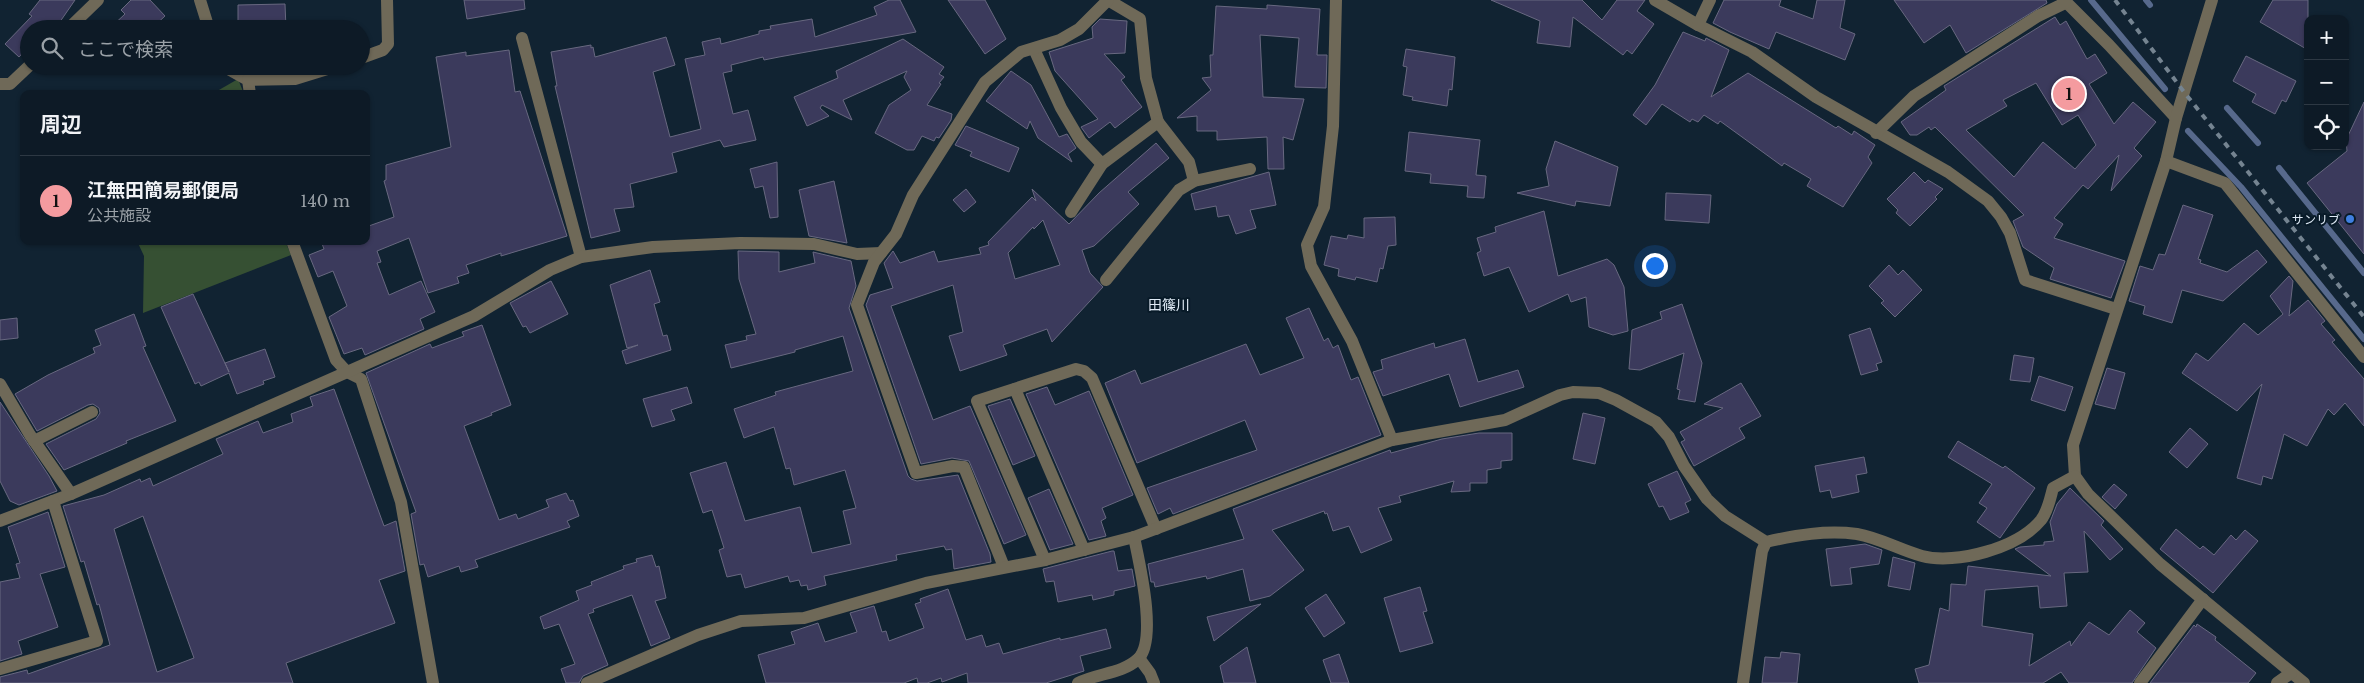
<!DOCTYPE html>
<html lang="ja">
<head>
<meta charset="utf-8">
<style>
  body { margin:0; font-family:"Libre Baskerville","Noto Sans JP",serif; background:#1b2732; color:#f1f3f6 }
  .controls { position:absolute; right:15px; top:15px; display:grid; overflow:hidden; border-radius:10px; box-shadow:0 1px 4px #0004 }
  .controls button { width:45px; height:45px; display:grid; place-items:center; padding:0; border:0; border-bottom:1px solid #2d3843; background:#0d1a26; color:#f1f3f6; font:25px sans-serif }
  .you { position:absolute; left:1654px; top:265px; width:18px; height:18px; margin:-12px; border:4px solid #fff; border-radius:50%; background:#1a73e8; box-shadow:0 0 0 8px #1a73e833 }
  .badge { display:grid; place-items:center; width:32px; height:32px; border-radius:50%; background:#f49b9f; color:#111; font-size:16px; font-weight:700 }
  .pin { position:absolute; translate:-50% -50%; border:2px solid #fff; box-shadow:0 1px 5px #0006 }
  .list { margin:0; padding:0; list-style:none }
  h2 { display:flex; justify-content:space-between; align-items:center; height:65px; margin:0; padding:0 20px; font-size:21px }
  h2 small { font-size:16px; font-weight:400; color:#9aa1a7 }
  .list li { display:grid; grid-template-columns:32px 1fr auto; gap:15px; align-items:center; box-sizing:border-box; height:90px; padding:0 20px; border-top:1px solid #2d3843 }
  .list b { display:block; font-size:19px; white-space:nowrap }
  .list p { margin:0; font-size:16px; white-space:nowrap; color:#9aa1a7 }
  .list em { font-size:16px; font-style:normal; color:#9aa1a7 }
  .icon { flex:none; width:28px; height:28px; fill:none; stroke:currentColor; stroke-width:2; stroke-linecap:round; stroke-linejoin:round }
  .map { position:relative; flex:none; width:2364px; height:683px; overflow:hidden }
  .search { position:absolute; background:#0d1a26; box-shadow:0 1px 4px #0004; left:20px; top:20px; width:350px; height:55px; display:flex; align-items:center; gap:12px; box-sizing:border-box; padding:0 18px; border-radius:28px; color:#9aa1a7; font-size:19px }
  .panel { position:absolute; background:#0d1a26; box-shadow:0 1px 4px #0004; left:20px; top:90px; width:350px; height:155px; border-radius:10px }
  .map>svg:first-child { display:block }
  .green { fill:#365033 }
  .lines { fill:none; stroke-linecap:round; stroke-linejoin:round }
  .stream { stroke:#57698c; stroke-width:6 }
  .building { fill:#3b3a5c; stroke:#686880; fill-rule:evenodd }
  .minor { stroke:#6f6958; stroke-width:12 }
  .rail { stroke:#758491; stroke-width:4; stroke-dasharray:6 6; stroke-linecap:butt }
  .shop-dot { fill:#3f7fe0; stroke:#081a28; stroke-width:2 }
  .labels { text-anchor:middle; dominant-baseline:central; stroke-width:4; stroke-linejoin:round; paint-order:stroke }
  .poi-label { font-size:12px; fill:#e0ebf6; stroke:#081a28; text-anchor:end }
  .neighbourhood-label { font-size:14px; fill:#e0ebf6; stroke:#081a28 }
</style>
</head>
<body>
<div class="map">
<svg width="2364" height="683" viewBox="0 0 2364 683">
  <rect width="100%" height="100%" fill="#112332"/>
  <!-- green -->
  <g class="green">
    <path d="M238 79 244 94H212Z"/>
    <path d="M137 241H285L291 255 143 313 144 256Z"/>
  </g>
  <g class="lines">
    <!-- stream -->
    <g class="stream">
      <path d="M2091 0 2165 89"/>
      <path d="M2146 0 2150 5"/>
      <path d="M2227 108 2258 143"/>
      <path d="M2188 131 2241 187 2364 339"/>
      <path d="M2279 168 2364 273"/>
    </g>
  </g>
  <!-- building -->
  <g class="building">
    <path d="M40 0H75L55 29H29V46L19 57 5 44 32 16 29 14Z"/>
    <path d="M131 0H150L165 16 151 29H109L125 14 121 10Z"/>
    <path d="M464 0H524L525 9 467 19Z"/>
    <path d="M889 0H900L916 32 779 57 764 60 763 57 731 65 732 71 723 73 733 114 748 110 756 140 724 147 720 140 672 153 677 172 630 184 634 207 614 209 620 231 591 238 555 86H557L551 52 591 45V48L593 47 595 57 666 37 675 65 653 72 670 137 701 129 685 59 705 55 702 42 720 38 721 44 759 34V31L771 29 770 26 812 19 815 37 877 15 874 7Z"/>
    <path d="M948 0H985L1006 39 985 54Z"/>
    <path d="M1491 0H1582L1602 20 1617 0H1645L1637 11 1654 24 1632 54 1627 50 1623 55 1573 17 1570 47 1537 43 1540 21Z"/>
    <path d="M1724 0H1781L1779 6 1813 19 1817 0H1845L1840 28 1855 34 1845 60 1776 32 1769 49 1730 32 1713 23Z"/>
    <path d="M1894 0H2046L2047 3 1966 53 1950 25 1924 43Z"/>
    <path d="M2273 0H2308V50L2260 22Z"/>
    <path d="M285 4 286 29H238V5Z"/>
    <path d="M1267 5 1320 9 1317 55H1327L1326 88 1295 87 1299 38 1260 35 1263 97 1304 99 1293 140 1283 137 1284 169H1268L1267 137 1217 140V131H1197V116L1177 118 1211 90 1202 78 1211 77 1210 55H1213L1216 6 1267 9Z"/>
    <path d="M2055 17 2060 25 2066 21 2087 59 2095 54 2107 73 2089 84 2114 124 2133 102 2156 122 2134 148 2142 156 2111 191 2119 155 2088 189 2083 185 2054 218 2063 224 2054 238 2125 261 2111 298 2050 279 2054 268 2023 247 2013 221 2024 215 1935 127 1931 130 1929 127 1917 135H1910L1901 122 1946 90 1944 86ZM2036 83 2062 125 2078 115 2096 145 2075 169 2043 142 2014 177 1966 130 2007 106 2003 100Z"/>
    <path d="M1100 19 1127 21 1125 53 1104 54 1125 77 1121 80 1142 107 1115 128 1110 122 1089 138 1081 127 1098 119 1055 71 1049 52 1093 38 1092 27Z"/>
    <path d="M1683 32 1705 41 1706 38 1729 50 1711 97 1748 73 1836 128 1838 126 1852 135 1854 131 1875 145 1868 157 1872 163 1843 207 1807 186 1811 179 1784 163 1782 166 1720 121 1718 124 1704 115 1698 122 1692 119 1690 122 1662 104 1646 125 1633 115 1655 85Z"/>
    <path d="M903 39 944 67 939 74 944 77 939 83 941 84 927 105 952 114 951 120 939 138 936 137 934 141 922 136 914 150H907L875 133 889 105 911 90 904 77 907 71 843 100 852 120 822 105 820 108 829 116 807 126 794 97 838 78 836 71Z"/>
    <path d="M1406 49 1455 57 1452 90 1449 89 1447 106 1412 100 1413 97 1403 95 1407 67 1403 66Z"/>
    <path d="M509 50 515 92 520 91 567 236 501 256V253L466 265 469 273 457 277 459 283 428 293 409 238 377 251 381 262 377 263 389 295 421 281 435 312 420 319 424 329 365 355 362 348 344 354 329 317 347 306 333 271 318 277 309 255 324 249 321 241H366V227L394 217 384 181 386 180V165L451 147 436 57 466 52V56Z"/>
    <path d="M2246 56 2296 81 2286 102 2282 100 2275 114 2252 102 2256 94 2233 81Z"/>
    <path d="M1011 71 1031 85 1059 137 1067 134 1076 148 1068 154 1072 162 1038 138 1030 121 1027 129 986 101Z"/>
    <path d="M2364 102V254L2307 183 2347 151 2346 140Z"/>
    <path d="M966 126 1019 148 1009 172 970 156 972 152 955 145Z"/>
    <path d="M1409 132 1480 140 1476 175 1486 176 1484 198 1467 197 1468 186 1430 183 1431 174 1405 171Z"/>
    <path d="M1555 141 1618 167 1610 206 1576 201 1575 206 1517 193 1549 186 1546 169Z"/>
    <path d="M1156 143 1169 158 1128 192 1139 204 1094 246 1082 250 1090 273 1103 287 1052 342 1047 329 1003 345 1007 355 960 371 949 336 963 332 953 285 891 306 933 420 970 406 1026 535 1004 544 969 461 952 458 921 464 866 305 870 295 893 288 884 263 893 251 900 263 934 251 938 262 981 254 979 248 989 245 988 242 1032 197 1036 201 1032 189 1069 224 1099 193ZM1043 220 1060 265 1015 279 1008 253 1033 227 1034 229Z"/>
    <path d="M777 162 778 217 770 218 763 186 755 188 750 169Z"/>
    <path d="M1269 172 1276 205 1250 210 1256 228 1236 234 1229 215 1218 217 1216 206 1195 210 1191 194Z"/>
    <path d="M1914 172 1925 183 1928 180 1943 189 1935 197 1937 199 1910 226 1896 213 1898 210 1887 199Z"/>
    <path d="M834 181 847 243 809 236 799 190Z"/>
    <path d="M966 189 976 202 964 212 953 200Z"/>
    <path d="M1666 193 1711 195 1709 223 1665 220Z"/>
    <path d="M2183 205 2213 215 2198 259 2201 260 2200 263 2227 272 2257 250 2267 262 2223 301 2182 290 2172 323 2143 314 2145 306 2129 301 2140 266 2153 270 2159 254 2165 255Z"/>
    <path d="M1544 211 1558 276 1607 259 1614 265 1624 287 1628 331 1613 335 1589 327 1586 297 1571 302 1568 294 1529 312 1509 267 1484 276 1477 253 1481 251 1477 238 1496 232 1495 227Z"/>
    <path d="M1395 217 1396 245 1388 246 1383 269 1380 268 1377 282 1356 277 1355 280 1338 276 1339 269 1324 265 1331 236 1347 239 1348 235 1364 238V218Z"/>
    <path d="M738 251 779 252V272L815 263 813 252 851 261 856 286 849 308 908 476 911 479 917 481 958 475 990 554 991 562 954 569 952 549 946 550 944 546 896 555 897 560 824 576 826 585 808 590 807 585 801 586 799 580 790 582 788 576 745 588 741 574 727 577 719 550 724 548 712 510 703 513 690 473 726 462 745 521 800 507 812 553 851 544 843 511 856 508 845 470 794 485 790 468 786 469 774 427 744 438 734 409 776 395 775 392 853 371 843 336 795 350V352L731 368 725 345 747 340 746 336 756 334 739 279Z"/>
    <path d="M1889 265 1898 275 1903 270 1922 290 1895 317 1881 303 1884 301 1869 286Z"/>
    <path d="M650 270 660 302 654 304 663 336 667 335 671 350 626 364 622 351 638 345 627 348 610 285Z"/>
    <path d="M2289 276 2293 281 2289 316 2308 300 2325 321 2321 324 2335 340 2332 342 2364 379V426L2345 403 2334 415 2328 409 2307 446 2284 434 2272 479 2263 476 2261 485 2237 478 2262 384 2237 411 2182 373 2196 353 2208 361 2244 323 2258 335 2283 314 2270 296Z"/>
    <path d="M551 281 568 314 530 333 526 326 523 327 510 303Z"/>
    <path d="M193 294 229 372 225 363 265 349 275 377 263 381 264 384 237 394 229 373 201 386 199 382 195 384 161 307Z"/>
    <path d="M1682 304 1702 363 1695 402 1678 399 1680 390 1677 389 1684 353 1640 370 1629 369 1632 330 1662 319 1660 312Z"/>
    <path d="M1309 308 1324 341 1328 338 1333 348 1338 345 1351 380 1358 377 1381 435 1173 514 1170 508 1158 514 1147 488 1257 450 1245 420 1137 463 1105 383 1135 370 1141 384 1246 344 1260 375 1304 358 1286 318Z"/>
    <path d="M134 314 146 346 143 347 176 421 126 441 127 443 64 470 46 444 96 419 100 413 99 408 93 404 88 405 37 431 15 394 48 375 95 353 93 348 101 345 95 330Z"/>
    <path d="M17 318 18 338 0 340V320Z"/>
    <path d="M482 325 511 405 491 413 492 415 464 426 499 520 516 514 518 519 549 507 546 500 566 493 570 501 573 500 579 516 567 521 570 527 475 560 478 567 461 572 459 566 428 577 424 564 420 565 411 514 416 512 366 373 430 344 432 348 464 336 462 332Z"/>
    <path d="M1870 328 1882 362 1876 364 1878 370 1861 375 1849 335Z"/>
    <path d="M1465 339 1478 382 1518 370 1524 387 1460 407 1449 374 1383 396 1373 372 1383 369 1381 360 1434 343 1435 348Z"/>
    <path d="M2014 355 2034 358 2030 382 2010 380Z"/>
    <path d="M2107 368 2125 373 2115 409 2095 404Z"/>
    <path d="M2039 376 2073 387 2065 411 2031 400Z"/>
    <path d="M1741 383 1761 416 1739 428 1745 438 1694 466 1681 442 1685 440 1680 432 1723 408 1704 404Z"/>
    <path d="M687 387 692 403 671 410 675 420 652 427 643 399Z"/>
    <path d="M1047 387 1055 405 1089 391 1133 495 1102 508 1106 518 1101 521 1106 536 1089 540 1026 394Z"/>
    <path d="M334 389 384 526 396 521 405 571 379 580 395 623 286 663 293 683H0V677L27 670 28 674 110 645 99 604 97 605 84 561 81 562 63 506 104 495 140 479 141 482 150 478 153 486 223 454 216 439 258 421 263 433 293 422 291 414 313 406 310 397ZM143 516 194 658 157 672 114 529Z"/>
    <path d="M1010 399 1035 456 1013 465 988 406Z"/>
    <path d="M0 402 49 476 57 491 19 505 10 501 0 481Z"/>
    <path d="M1583 413 1605 418 1595 464 1573 459Z"/>
    <path d="M2190 428 2208 444 2187 468 2169 452Z"/>
    <path d="M1479 433H1512V460L1501 461V468L1487 470V483H1470V491L1451 492 1454 481 1399 496 1401 502 1378 508 1392 540 1361 553 1349 526 1333 531 1327 513 1325 514 1324 511 1272 530 1304 570 1270 596 1250 601 1243 569 1207 579 1206 576 1155 587 1154 582H1151L1148 564 1244 539 1233 509 1390 450 1391 453 1442 439Z"/>
    <path d="M1958 441 2003 468 2005 466 2035 488 2000 538 1977 522 1987 508 1979 503 1992 484 1948 457Z"/>
    <path d="M1864 457 1867 473 1856 475 1859 492 1832 498 1830 490 1820 492 1815 466Z"/>
    <path d="M1677 471 1691 500 1685 503 1689 512 1670 520 1663 506 1659 507 1648 484Z"/>
    <path d="M2114 484 2127 495 2115 509 2102 497Z"/>
    <path d="M2070 488 2104 521 2101 525 2123 549 2110 560 2084 531 2088 572 2064 573 2067 606 2040 608 2038 586 1985 590 1982 626 2033 634 2029 666 2070 641 2071 646 2089 622 2109 635 2130 610 2145 623 2137 632 2156 648 2132 683H2069L2061 672 2043 683H1919L1915 669 1929 665 1940 608 1949 611 1951 584 1966 585 1968 566 2051 576 2015 549 2020 547 2044 545V542L2054 541 2050 522 2057 504Z"/>
    <path d="M1049 489 1073 544 1050 550 1028 498Z"/>
    <path d="M48 512 65 567 40 574 58 627 18 641 22 654 0 661V582L20 578 16 564 20 563 8 527Z"/>
    <path d="M2176 529 2200 549 2203 546 2214 555 2231 535 2236 540 2245 530 2258 541 2213 593 2160 549Z"/>
    <path d="M1865 544 1882 550 1879 564 1850 568 1852 584 1831 586 1826 549Z"/>
    <path d="M1112 551H1114L1118 571 1132 569 1135 586 1114 591V595L1093 600 1092 595 1058 602 1054 581 1046 582 1043 569Z"/>
    <path d="M652 555 656 567 659 566 666 598 655 601 670 638 651 646 632 595 593 609 594 612 588 614 608 665 583 676 579 683H566L561 669 575 664 559 624 544 629 540 617 579 600 576 591 592 585 591 582 624 569 623 566 637 562 636 559Z"/>
    <path d="M1893 557 1915 563 1910 590 1888 586Z"/>
    <path d="M1420 587 1427 611 1423 612 1433 643 1400 652 1384 598Z"/>
    <path d="M948 589 966 640 982 635 986 647 999 643 1003 654 1060 638V640L1074 637 1106 629 1111 648 1080 656 1084 671 1046 683H968L967 673 942 682 941 678 927 683H918L917 678 904 683H766L758 655 795 644 791 632 818 623 825 642 857 632 850 613 874 606 882 632 886 631 889 641 924 628 915 604 921 602 920 599Z"/>
    <path d="M1326 594 1345 623 1324 637 1305 608Z"/>
    <path d="M1261 604 1214 641 1207 617Z"/>
    <path d="M2197 624 2216 637 2215 640 2256 673 2248 683H2150L2194 625 2196 627Z"/>
    <path d="M1247 647 1256 683H1224L1220 666Z"/>
    <path d="M1781 652 1800 654 1797 683H1762L1765 657 1780 658Z"/>
    <path d="M1339 654 1349 683H1331L1323 660Z"/>
  </g>
  <g class="lines">
    <!-- minor -->
    <g class="minor">
      <path d="M200 0 209 29"/>
      <path d="M1336 0 1333 126 1324 207 1307 245 1311 266 1352 341 1392 440"/>
      <path d="M1655 0 1698 25 1752 52 1816 97 1948 172 1988 201 2001 217 2010 233 2025 280 2116 309"/>
      <path d="M2064 0 2109 45 2176 118"/>
      <path d="M2212 0 2176 118 2166 161 2073 445 2075 476 2088 494 2160 564 2304 683"/>
      <path d="M1698 25 1710 0"/>
      <path d="M68 29 98 0"/>
      <path d="M522 38 581 257"/>
      <path d="M1034 49 1061 108 1081 142 1102 164 1158 122 1146 78 1140 19 1108 0"/>
      <path d="M361 58 383 50 388 44 387 0"/>
      <path d="M223 66 248 80 250 94"/>
      <path d="M248 80 295 79 337 66"/>
      <path d="M0 84H10L29 66"/>
      <path d="M1158 122 1189 162 1194 181"/>
      <path d="M1876 133 1914 96 2038 16 2065 3"/>
      <path d="M2166 161 2225 183 2364 357"/>
      <path d="M1071 212 1102 164"/>
      <path d="M292 241 336 360 347 372 361 379 401 502 433 683"/>
      <path d="M1106 280 1179 190 1194 181 1250 169"/>
      <path d="M0 384 30 435 71 494"/>
      <path d="M1015 389 1084 550"/>
      <path d="M34 441 92 412"/>
      <path d="M0 521 71 494 474 316 550 270 581 257 653 247 740 243 814 244 857 254 881 253"/>
      <path d="M1045 560 977 401 1076 369 1084 371 1092 378 1156 529"/>
      <path d="M1004 567 964 467 953 466 916 473 857 305 874 262 896 234 913 195 985 82 1021 52 1060 40 1079 29 1108 0"/>
      <path d="M1139 658 1150 673 1154 683"/>
      <path d="M0 669 97 641 53 501"/>
      <path d="M587 683 698 635 741 621 804 618 926 583 1045 560 1134 537 1392 440 1505 420 1560 395 1573 392 1599 393 1616 400 1656 422 1669 437 1684 466 1707 499 1725 516 1766 542C1796 535 1826 530 1857 534 1880 538 1900 550 1922 556 1956 565 2018 548 2041 520 2048 511 2050 499 2053 488L2075 476"/>
      <path d="M1078 683C1097 673 1122 674 1138 659 1158 640 1139 562 1134 537"/>
      <path d="M1743 683 1762 551 1766 542"/>
      <path d="M2140 683 2203 599"/>
      <path d="M2277 683 2291 673"/>
    </g>
    <!-- rail -->
    <path class="rail" d="M2115 0 2184 92 2364 317"/>
  </g>
  <!-- markers -->
  <circle class="shop-dot" cx="2350" cy="219" r="5"/>
  <g class="labels">
    <!-- poi labels -->
    <g class="poi-label">
      <text x="2340" y="219">サンリブ</text>
    </g>
    <!-- neighbourhood labels -->
    <g class="neighbourhood-label">
      <text x="1169" y="305">田篠川</text>
    </g>
  </g>
</svg>
<div class="controls">
<button>+</button>
<button>−</button>
<button><svg class="icon" aria-label="locate" viewBox="0 0 24 24"><circle cx="12" cy="12" r="6"/><path d="M12 2v4M12 18v4M2 12h4M18 12h4"/></svg></button>
</div>
<div class="you"></div>
<div class="pin badge" style="left:2069px;top:94px">1</div>
<div class="search"><svg class="icon" aria-label="search" viewBox="0 0 24 24"><circle cx="10" cy="10" r="6"/><path d="M15 15l6 6"/></svg>ここで検索</div>
<section class="panel">
<h2>周辺<small></small></h2>
<ul class="list">
<li><span class="badge">1</span><div><b>江無田簡易郵便局</b><p>公共施設</p></div><em>140 m</em></li>
</ul>
</section>
</div>
</body>
</html>
